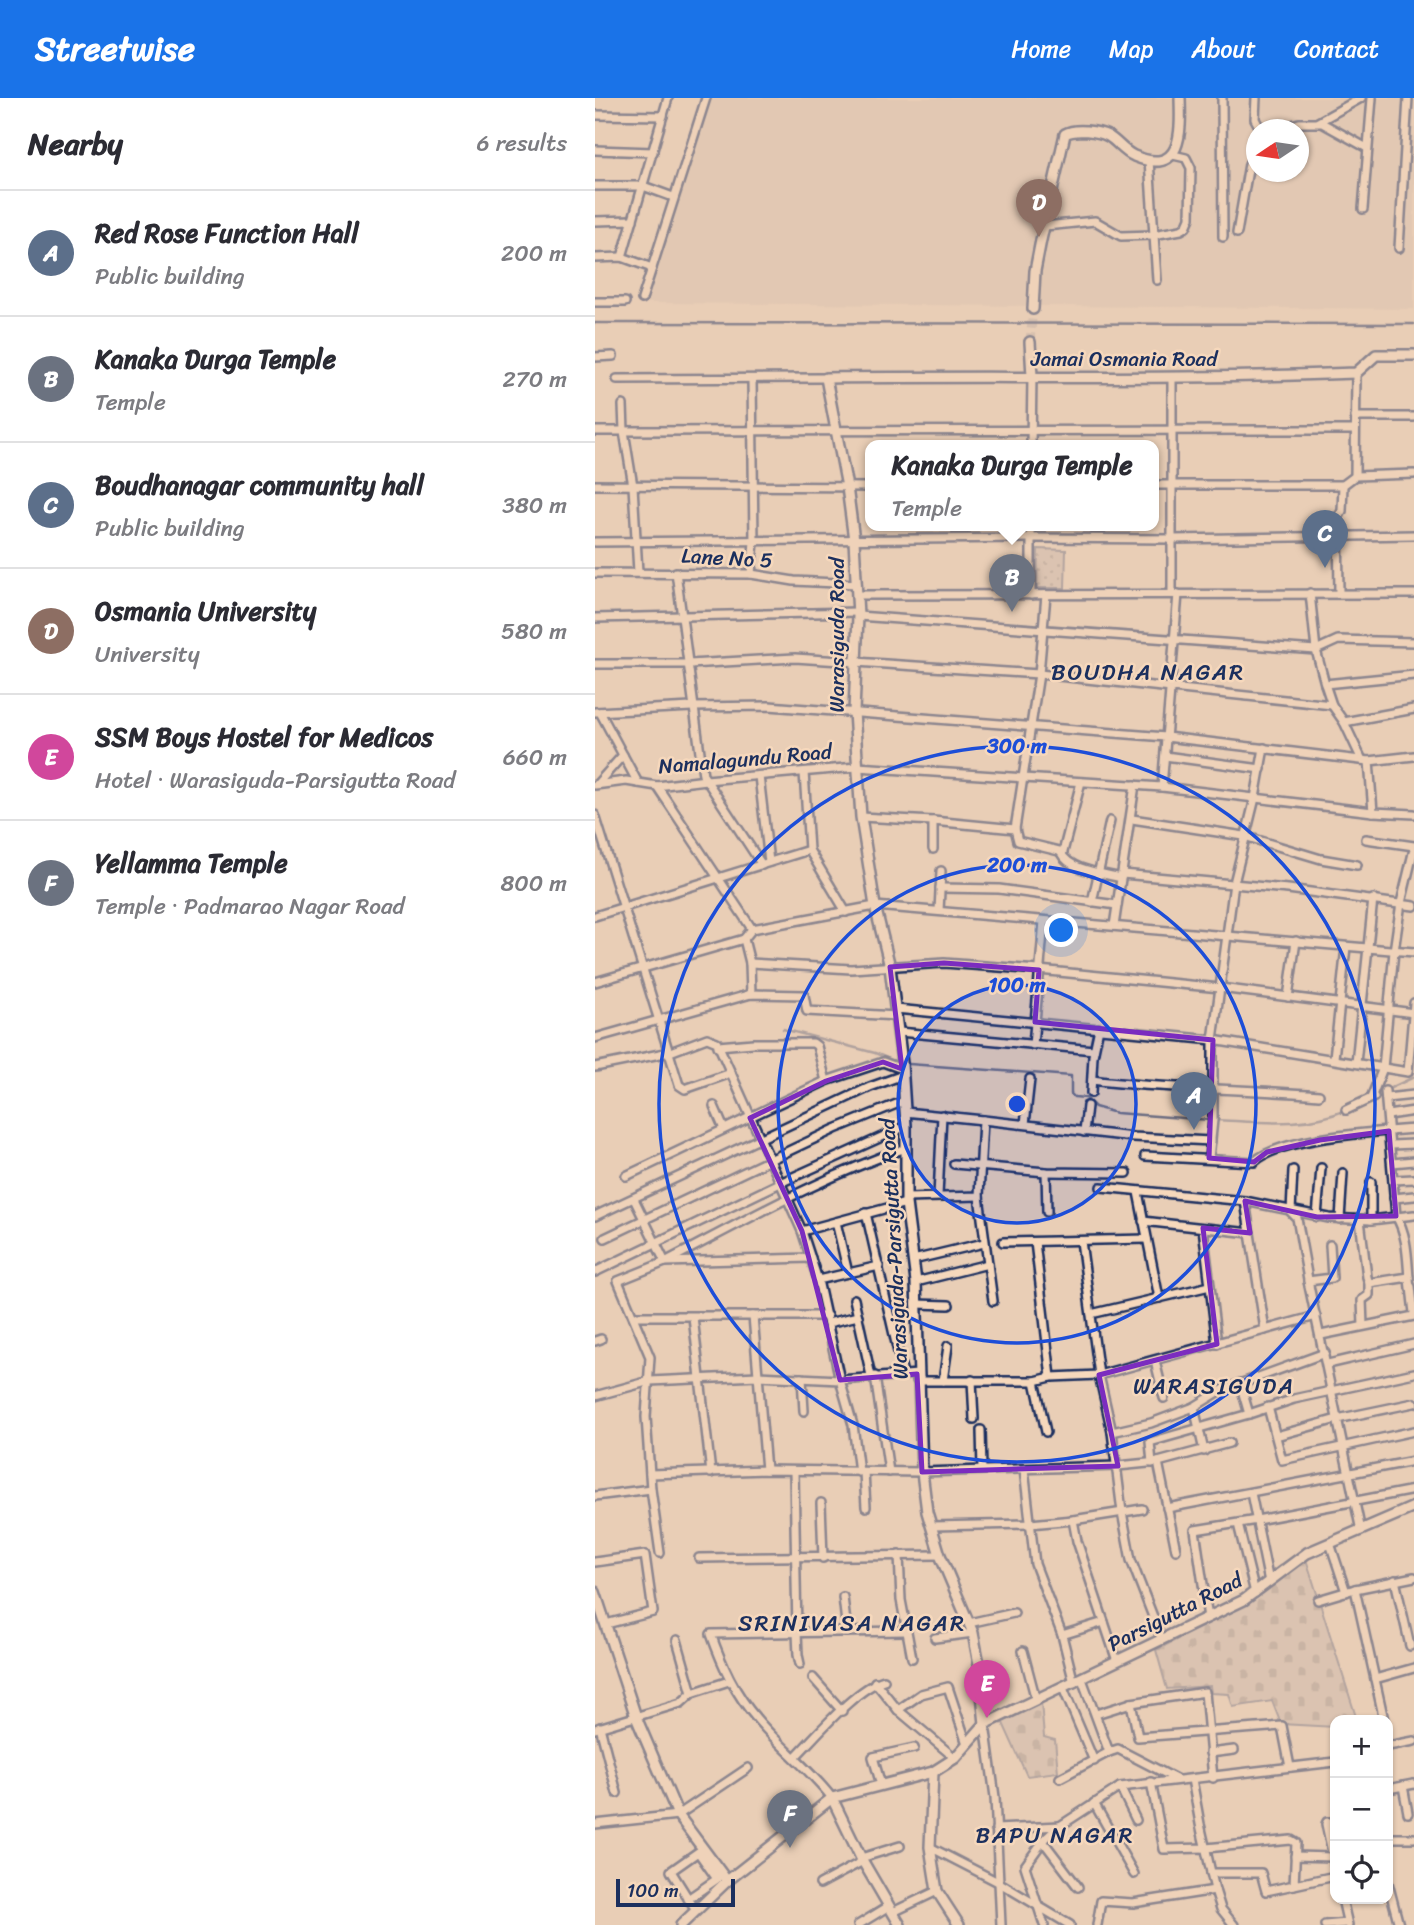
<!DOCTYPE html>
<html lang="en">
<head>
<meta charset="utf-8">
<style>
  body { margin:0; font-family:Sriracha,sans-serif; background:#f2f2f3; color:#2b2b33 }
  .controls { position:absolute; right:21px; bottom:21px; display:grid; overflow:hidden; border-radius:14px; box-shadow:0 2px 5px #0004 }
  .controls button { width:63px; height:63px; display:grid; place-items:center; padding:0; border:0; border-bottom:2px solid #e1e1e2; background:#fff; color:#2b2b33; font:35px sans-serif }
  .compass { position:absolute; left:651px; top:21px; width:63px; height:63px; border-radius:50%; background:#fff; box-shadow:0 2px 5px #0004; rotate:257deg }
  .scale { position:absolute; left:21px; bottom:18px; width:119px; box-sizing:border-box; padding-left:7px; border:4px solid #1b2f5e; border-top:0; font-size:19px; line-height:24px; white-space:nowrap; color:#1b2f5e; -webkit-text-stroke:5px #f6d8bc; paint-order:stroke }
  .you { position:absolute; left:467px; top:833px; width:24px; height:24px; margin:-18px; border:5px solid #fff; border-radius:50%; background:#1a73e8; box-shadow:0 0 0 10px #1a73e833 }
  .badge { display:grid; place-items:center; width:46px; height:46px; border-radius:50%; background:#1a73e8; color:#fff; font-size:23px; font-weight:700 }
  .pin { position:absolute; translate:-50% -58px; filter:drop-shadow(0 2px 4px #0008) }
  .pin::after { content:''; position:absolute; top:37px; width:24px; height:21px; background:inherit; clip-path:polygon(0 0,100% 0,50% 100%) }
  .popup { position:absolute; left:270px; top:342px; width:294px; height:91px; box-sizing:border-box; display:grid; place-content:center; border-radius:14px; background:#fff; filter:drop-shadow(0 2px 5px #0005); font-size:23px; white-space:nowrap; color:#7c7c81 }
  .popup b { font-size:26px; color:#2b2b33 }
  .popup::after { content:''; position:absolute; left:50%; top:100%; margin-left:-14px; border:14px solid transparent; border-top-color:#fff }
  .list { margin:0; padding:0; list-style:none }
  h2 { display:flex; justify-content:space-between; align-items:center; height:91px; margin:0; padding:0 28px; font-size:30px }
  h2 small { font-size:23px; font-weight:400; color:#7c7c81 }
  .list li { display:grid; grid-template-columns:46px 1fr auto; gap:21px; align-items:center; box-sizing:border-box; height:126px; padding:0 28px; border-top:2px solid #e1e1e2 }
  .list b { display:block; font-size:26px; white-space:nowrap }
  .list p { margin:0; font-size:23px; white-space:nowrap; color:#7c7c81 }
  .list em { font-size:23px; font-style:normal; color:#7c7c81 }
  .icon { flex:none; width:38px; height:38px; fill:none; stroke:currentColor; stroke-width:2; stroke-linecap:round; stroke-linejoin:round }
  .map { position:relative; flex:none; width:819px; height:1827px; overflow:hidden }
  header { display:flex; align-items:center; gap:42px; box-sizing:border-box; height:98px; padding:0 35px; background:#1a73e8; color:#fff }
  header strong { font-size:33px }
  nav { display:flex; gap:38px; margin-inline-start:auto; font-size:24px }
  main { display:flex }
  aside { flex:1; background:#fff }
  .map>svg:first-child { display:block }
  .built { fill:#dac2af; fill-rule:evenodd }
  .cemetery { fill:url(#cemetery-stones); stroke:#727284; stroke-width:2 }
  .park { fill:url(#park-dots); stroke:#727284; stroke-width:2 }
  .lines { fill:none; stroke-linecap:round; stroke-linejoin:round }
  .stream { stroke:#6c6d81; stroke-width:2.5 }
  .tertiary-tunnel { stroke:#c0aea4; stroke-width:9; stroke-dasharray:9 4.5; stroke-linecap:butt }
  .minor-casing { stroke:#1b2f5e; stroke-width:12 }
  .tertiary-casing { stroke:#1b2f5e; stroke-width:14 }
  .minor { stroke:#f6d8bc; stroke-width:7 }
  .tertiary { stroke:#f6d8bc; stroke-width:9 }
  .rail { stroke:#1b2f5e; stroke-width:2.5 }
  .marked { fill:none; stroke:#7b2cbf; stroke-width:5; stroke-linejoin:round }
  .ring { fill:none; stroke:#1d4ed8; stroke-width:3.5 }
  .labels { text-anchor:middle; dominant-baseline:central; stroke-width:5; stroke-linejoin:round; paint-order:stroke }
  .street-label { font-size:21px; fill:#1b2f5e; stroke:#f6d8bc }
  .neighbourhood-label { font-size:23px; letter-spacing:2px; fill:#1b2f5e; stroke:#f6d8bc }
  .centre { fill:#1d4ed8; stroke:#f6d8bc; stroke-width:3.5 }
  .ring-label { font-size:21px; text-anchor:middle; font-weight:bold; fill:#1d4ed8; stroke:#f6d8bc; stroke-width:5; stroke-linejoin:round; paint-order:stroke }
</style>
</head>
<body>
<header>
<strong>Streetwise</strong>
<nav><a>Home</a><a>Map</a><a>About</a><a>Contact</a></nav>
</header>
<main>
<aside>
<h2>Nearby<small>6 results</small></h2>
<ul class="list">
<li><span class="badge" style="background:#5c6f8a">A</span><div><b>Red Rose Function Hall</b><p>Public building</p></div><em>200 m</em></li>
<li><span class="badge" style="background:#6b7280">B</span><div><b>Kanaka Durga Temple</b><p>Temple</p></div><em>270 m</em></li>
<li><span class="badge" style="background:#5c6f8a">C</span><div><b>Boudhanagar community hall</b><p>Public building</p></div><em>380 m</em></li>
<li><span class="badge" style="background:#8d6e63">D</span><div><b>Osmania University</b><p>University</p></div><em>580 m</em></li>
<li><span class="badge" style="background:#d1479c">E</span><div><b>SSM Boys Hostel for Medicos</b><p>Hotel · Warasiguda-Parsigutta Road</p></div><em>660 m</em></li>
<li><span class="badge" style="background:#6b7280">F</span><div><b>Yellamma Temple</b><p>Temple · Padmarao Nagar Road</p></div><em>800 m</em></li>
</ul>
</aside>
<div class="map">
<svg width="819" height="1827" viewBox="0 0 819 1827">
  <defs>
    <pattern id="cemetery-stones" width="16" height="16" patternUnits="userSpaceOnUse" patternTransform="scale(1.75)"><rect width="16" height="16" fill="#cab6aa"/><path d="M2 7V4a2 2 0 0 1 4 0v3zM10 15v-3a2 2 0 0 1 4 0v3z" fill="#a3948e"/></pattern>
    <pattern id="park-dots" width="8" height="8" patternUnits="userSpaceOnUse" patternTransform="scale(1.75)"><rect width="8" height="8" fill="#cab6aa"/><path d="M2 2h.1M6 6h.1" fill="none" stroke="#a3948e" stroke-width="1.8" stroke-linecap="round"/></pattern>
  </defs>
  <rect width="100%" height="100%" fill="#e9ceb6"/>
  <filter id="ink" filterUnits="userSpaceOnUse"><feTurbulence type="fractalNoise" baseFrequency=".0143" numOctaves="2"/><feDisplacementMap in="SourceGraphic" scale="14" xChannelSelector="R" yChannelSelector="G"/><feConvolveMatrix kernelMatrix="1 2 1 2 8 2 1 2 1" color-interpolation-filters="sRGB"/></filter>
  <g filter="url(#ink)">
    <!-- built -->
    <path class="built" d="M110 0H819V211L50 205ZM662 32H704V74H662Z"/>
    <!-- cemetery -->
    <g class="cemetery">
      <path d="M710 1458 762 1622H740V1629L686 1626 677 1603 638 1609 634 1596 616 1595 615 1588 572 1591 561 1552 652 1506Z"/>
      <path d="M446 1604 449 1639 460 1642 463 1674 432 1678 407 1623Z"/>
    </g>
    <!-- park -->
    <path class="park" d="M443 451 471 452 470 490H442Z"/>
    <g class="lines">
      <!-- stream -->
      <g class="stream">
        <path d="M188 931 280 955 299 963"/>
        <path d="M314 966 476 978V996L479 999 491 1000 500 1009 521 1015 615 1022"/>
        <path d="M785 995 819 979"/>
        <path d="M621 1022C666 1024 709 1030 751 1012"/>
      </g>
      <!-- tertiary-tunnel -->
      <path class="tertiary-tunnel" d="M435 244 438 211"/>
      <!-- minor casing -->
      <g class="minor-casing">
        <g id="minor">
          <path d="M627 0 628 139"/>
          <path d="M661 0 660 21 666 32"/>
          <path d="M0 17 68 18"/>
          <path d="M723 24 766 0"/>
          <path d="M680 32 704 25H727L772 50"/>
          <path d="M0 52 58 54"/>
          <path d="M554 62 562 182"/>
          <path d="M0 88H48L78 99"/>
          <path d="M768 111 777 0"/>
          <path d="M0 123 38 122"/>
          <path d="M450 128 500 123 526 138 558 137 586 132 591 129 595 120 596 70 591 60 578 57"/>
          <path d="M642 135 654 66 662 52"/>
          <path d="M804 150 813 0"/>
          <path d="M27 159 73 0"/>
          <path d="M0 160 27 159 57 170 47 201"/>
          <path d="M57 170 111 0"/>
          <path d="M0 204H30"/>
          <path d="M0 259 18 258"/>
          <path d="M577 279V496"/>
          <path d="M22 281 231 280"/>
          <path d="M28 307 29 333 38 388 43 474"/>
          <path d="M760 319H819"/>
          <path d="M0 333 760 332"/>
          <path d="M436 348 437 278"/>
          <path d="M760 378 819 376"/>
          <path d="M0 387 275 389"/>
          <path d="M559 387H748"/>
          <path d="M436 428V497"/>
          <path d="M0 444 436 440 578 441 819 437"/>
          <path d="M81 474 108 677 167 767"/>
          <path d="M0 475 156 476 199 483 262 486"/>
          <path d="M156 476 159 444 157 281"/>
          <path d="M715 495 721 552 730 586 737 607 749 624 767 662"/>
          <path d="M744 495 743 420 747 413 748 387 760 378 761 275"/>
          <path d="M263 497 819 496"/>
          <path d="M263 518 721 552 743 542 819 544"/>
          <path d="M0 520 263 514"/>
          <path d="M0 566H94L200 560 444 576 737 607"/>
          <path d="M730 586 819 577"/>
          <path d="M0 614 97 609 174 608 571 639 774 663 819 658"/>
          <path d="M5 614 43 685"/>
          <path d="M749 624 819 611"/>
          <path d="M570 658 666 671"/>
          <path d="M774 663 778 714"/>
          <path d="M209 674 214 752 251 814"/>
          <path d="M164 678 174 764"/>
          <path d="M3 685 28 657"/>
          <path d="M0 687 31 683 62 688 111 682 262 669 567 689 778 714 819 716"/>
          <path d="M62 688 157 831 280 808 819 854"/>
          <path d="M567 689 583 496"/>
          <path d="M0 717 84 987 90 991 136 975"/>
          <path d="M266 719 338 723 420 731 444 576 451 497"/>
          <path d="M537 721 649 738 726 761 762 767"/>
          <path d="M420 731 423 743 468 754 486 684"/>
          <path d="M771 741 819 748"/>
          <path d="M338 751V723"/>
          <path d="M466 755C475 773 508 775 526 780"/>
          <path d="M527 776 693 791 819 808"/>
          <path d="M345 790 404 791 522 807"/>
          <path d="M497 804 515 723"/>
          <path d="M344 813 346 773"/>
          <path d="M0 818 214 752"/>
          <path d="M519 828 540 687"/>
          <path d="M149 841 155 865 156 896"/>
          <path d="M155 865 256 871 349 865 444 872 625 890 819 915"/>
          <path d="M0 884 149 841 157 831"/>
          <path d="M693 899 701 843"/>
          <path d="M301 911 618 942 813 974 819 905"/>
          <path d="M304 934 499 952"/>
          <path d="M0 940 156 896 209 897 212 913 302 918"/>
          <path d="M438 947 449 823"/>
          <path d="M123 948 158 945H218L222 948 231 983"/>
          <path d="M739 960 751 849"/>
          <path d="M761 965 778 801"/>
          <path d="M0 969 75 954 112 940 122 944 207 1133 223 1182 245 1282 258 1327 264 1374"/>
          <path d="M497 982C573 992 648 990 724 997"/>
          <path d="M790 993 801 1118C814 1139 812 1166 815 1190"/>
          <path d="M496 995 498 958 504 930"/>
          <path d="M776 1000 788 970 799 853 806 805 819 751"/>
          <path d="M791 1000 819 997"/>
          <path d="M119 1008 129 1031"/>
          <path d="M751 1012 779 999"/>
          <path d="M310 1014 388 1022 384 1098 311 1100"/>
          <path d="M793 1017 819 1013"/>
          <path d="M388 1022 538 1039 616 1043"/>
          <path d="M430 1026 435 981"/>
          <path d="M489 1034 492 1008"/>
          <path d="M796 1047 819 1046"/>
          <path d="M550 1058 659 1064C686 1039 780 1034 819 1031"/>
          <path d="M614 1060 618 1022V942L639 785 660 700 669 650"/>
          <path d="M797 1065 819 1063"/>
          <path d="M359 1066 451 1074 532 1075"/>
          <path d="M698 1072 696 1114 702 1120 714 1187"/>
          <path d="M451 1074 452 1114"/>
          <path d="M31 1078 231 983 288 964 307 971"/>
          <path d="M798 1082 819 1081"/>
          <path d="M506 1089 650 1103 734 1120 776 1122 819 1117"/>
          <path d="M543 1094 564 1200"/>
          <path d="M343 1098 347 1017"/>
          <path d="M384 1098 398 1203"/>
          <path d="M799 1100 819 1098"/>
          <path d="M39 1101 70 1164C149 1123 226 1079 311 1050"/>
          <path d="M650 1103 670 1232"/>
          <path d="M271 1115 308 1276"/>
          <path d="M0 1118 275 989 308 977"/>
          <path d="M722 1119 726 1070"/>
          <path d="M745 1121 748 1075"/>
          <path d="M765 1122 772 1179 774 1185"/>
          <path d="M776 1122V1084"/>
          <path d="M548 1123 655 1135"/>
          <path d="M241 1124 253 1175"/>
          <path d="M608 1130 622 1246"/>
          <path d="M207 1133 311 1105"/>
          <path d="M10 1140 240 1031 309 1003"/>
          <path d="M486 1143 504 1277 517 1334 527 1414 536 1462 567 1542"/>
          <path d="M408 1144 552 1141"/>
          <path d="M440 1144 456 1279"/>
          <path d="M735 1147 737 1180 713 1183 766 1433"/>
          <path d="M318 1162 389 1145"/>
          <path d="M0 1174 185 1085 311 1028"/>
          <path d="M223 1182 284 1168"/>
          <path d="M321 1184 393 1166"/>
          <path d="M816 1189 819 1215"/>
          <path d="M259 1201 276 1278"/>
          <path d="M321 1206 354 1207"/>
          <path d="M496 1216 615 1188"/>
          <path d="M40 1218H232"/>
          <path d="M158 1218 171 1372"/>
          <path d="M98 1219 116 1375"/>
          <path d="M233 1225 263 1218"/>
          <path d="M768 1228 767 1202 774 1197V1185L814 1179"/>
          <path d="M726 1237 819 1218"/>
          <path d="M0 1243 6 1241"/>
          <path d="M560 1263 569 1300"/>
          <path d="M733 1266 819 1246"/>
          <path d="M280 1278 294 1374"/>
          <path d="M207 1280 209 1313"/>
          <path d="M377 1282 379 1321"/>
          <path d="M322 1283H440L456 1279 504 1277 721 1218"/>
          <path d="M348 1283 353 1248"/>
          <path d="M440 1283 451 1334"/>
          <path d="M645 1285 654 1316"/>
          <path d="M0 1298 55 1283 163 1278 245 1282 323 1276"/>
          <path d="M599 1309 609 1353"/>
          <path d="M673 1309 687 1362 819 1333"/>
          <path d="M386 1332 387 1372"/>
          <path d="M517 1334 556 1325 599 1309 625 1293 730 1255"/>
          <path d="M681 1338 742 1321 819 1305"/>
          <path d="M563 1364 581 1452"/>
          <path d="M557 1365 555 1344 654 1316 699 1301 819 1275"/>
          <path d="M429 1371 440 1466 467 1537 479 1585"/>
          <path d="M199 1374 202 1534 203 1557 205 1566"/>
          <path d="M269 1374 271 1409"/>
          <path d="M55 1376 171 1372 327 1374 523 1368 563 1364 634 1345"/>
          <path d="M656 1395 674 1484"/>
          <path d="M0 1398 56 1391"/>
          <path d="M226 1405 228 1460"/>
          <path d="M572 1410 819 1363"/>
          <path d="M478 1422 482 1443 522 1563"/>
          <path d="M643 1426 660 1495"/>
          <path d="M337 1428 435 1426 478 1422 547 1411"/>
          <path d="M735 1445 751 1494"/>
          <path d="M65 1455 56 1391 51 1319 55 1259 23 1183 70 1164 216 1160"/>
          <path d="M304 1457 306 1502 317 1560"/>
          <path d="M104 1460 345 1457"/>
          <path d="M0 1464 50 1457 58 1514 11 1526"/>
          <path d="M800 1482 815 1548"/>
          <path d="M760 1491 789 1622"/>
          <path d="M248 1499 252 1534"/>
          <path d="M723 1502 760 1491 819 1479"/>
          <path d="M613 1520 600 1432 662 1422 819 1392"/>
          <path d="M374 1525 419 1515"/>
          <path d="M467 1537 509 1524"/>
          <path d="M340 1540 378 1535"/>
          <path d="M82 1542 97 1595"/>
          <path d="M428 1553 441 1602"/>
          <path d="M218 1580 247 1613"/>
          <path d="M487 1581 514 1654"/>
          <path d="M780 1581 819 1570"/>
          <path d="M280 1584 303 1612 360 1660"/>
          <path d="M468 1590 499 1663"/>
          <path d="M536 1605 543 1639 687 1628 695 1669"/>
          <path d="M303 1612 326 1596 353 1589 372 1646"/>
          <path d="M501 1616 536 1605 610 1594 618 1680"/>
          <path d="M390 1626 400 1699 406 1827"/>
          <path d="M5 1629 22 1695"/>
          <path d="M0 1631 86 1605 97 1595 134 1583"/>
          <path d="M793 1648 819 1643"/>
          <path d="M615 1655 639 1652"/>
          <path d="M200 1659C222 1637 261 1590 289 1582"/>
          <path d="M465 1680 514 1654 523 1651 581 1681"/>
          <path d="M597 1681 605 1726 620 1792 626 1811 639 1827"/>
          <path d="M556 1684 569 1751 611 1750 696 1742 701 1745 699 1787 740 1778"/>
          <path d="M286 1687 278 1659 319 1650"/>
          <path d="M808 1688 813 1715"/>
          <path d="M525 1689 541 1722"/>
          <path d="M793 1691 819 1686"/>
          <path d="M237 1700C215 1671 185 1649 162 1621 140 1596 127 1567 116 1536L311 1533"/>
          <path d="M499 1705 539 1776"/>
          <path d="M740 1724H732L731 1726 740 1768"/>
          <path d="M0 1726 83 1717 153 1670"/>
          <path d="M401 1731 465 1728 525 1689 740 1664"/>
          <path d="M793 1740H819"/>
          <path d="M448 1743 483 1789"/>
          <path d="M335 1749 403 1784 475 1827"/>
          <path d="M700 1758 738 1759"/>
          <path d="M266 1760 305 1748"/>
          <path d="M616 1775H666L671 1793 699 1787"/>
          <path d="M793 1785 804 1827"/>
          <path d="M225 1786 268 1763"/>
          <path d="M93 1801 122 1781 103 1754 76 1773 101 1813"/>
          <path d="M747 1801 753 1827"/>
          <path d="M298 1814 342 1793"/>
          <path d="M263 1827 294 1808"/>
          <path d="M449 1827 430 1768 448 1743 464 1728"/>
          <path d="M502 1827 506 1803 538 1805 620 1792"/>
          <path d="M730 1827 752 1825"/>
        </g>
      </g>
      <!-- tertiary casing -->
      <g class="tertiary-casing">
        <g id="tertiary">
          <path d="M438 211 440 173 446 142 470 36C480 30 503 33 513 38 523 44 528 53 539 58 588 78 586 34 585 0"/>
          <path d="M435 244 437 278"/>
          <path d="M0 1494 41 1619 83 1717 132 1783"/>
          <path d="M390 1626 384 1566 378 1535 345 1457 332 1414 327 1374 321 1184 311 1105V1028L307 965 295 869 280 808 266 719 259 614 263 518 259 442 252 389 231 280C408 278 585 282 761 275L781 257H819"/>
          <path d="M338 1674 335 1749 342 1793 364 1827"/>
          <path d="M237 1700 266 1760 305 1827"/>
          <path d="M86 1827 132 1783 237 1700 338 1674 360 1660 390 1626 649 1502 712 1455 819 1409"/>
        </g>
      </g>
      <!-- minor -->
      <use href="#minor" class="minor"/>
      <!-- tertiary -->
      <use href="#tertiary" class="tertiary"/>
      <!-- rail -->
      <path class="rail" d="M0 225 819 226"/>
    </g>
  </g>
  <!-- marked area -->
  <path d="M0 0H819V1827H0ZM349 865 444 872 440 924 618 942 614 1060 659 1064 672 1054 725 1042 794 1033 801 1118 722 1119 650 1103 655 1135 608 1130 622 1246 504 1277 523 1368 327 1374 322 1276 245 1282 207 1133 155 1020 231 983 288 964 307 971 295 869Z" fill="#e9ceb6" fill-opacity=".55" fill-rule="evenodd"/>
  <path class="marked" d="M349 865 444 872 440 924 618 942 614 1060 659 1064 672 1054 725 1042 794 1033 801 1118 722 1119 650 1103 655 1135 608 1130 622 1246 504 1277 523 1368 327 1374 322 1276 245 1282 207 1133 155 1020 231 983 288 964 307 971 295 869Z"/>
  <!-- distance rings -->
  <circle cx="422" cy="1006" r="119" fill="#1d4ed8" fill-opacity=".12"/>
  <g class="ring">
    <circle cx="422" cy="1006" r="119"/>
    <circle cx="422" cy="1006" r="239"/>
    <circle cx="422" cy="1006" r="358"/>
  </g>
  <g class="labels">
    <!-- street labels -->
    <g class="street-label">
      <text x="529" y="261">Jamai Osmania Road</text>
      <text transform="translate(132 460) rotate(3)">Lane No 5</text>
      <text transform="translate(242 537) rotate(-90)">Warasiguda Road</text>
      <text transform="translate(150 661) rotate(-5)">Namalagundu Road</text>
      <text transform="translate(299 1151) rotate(-93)">Warasiguda-Parsigutta Road</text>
      <text transform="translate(580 1514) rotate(-27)">Parsigutta Road</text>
    </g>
    <!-- neighbourhood labels -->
    <g class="neighbourhood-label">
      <text x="553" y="574">BOUDHA NAGAR</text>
      <text x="619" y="1288">WARASIGUDA</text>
      <text x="257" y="1525">SRINIVASA NAGAR</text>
      <text x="460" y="1737">BAPU NAGAR</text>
    </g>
  </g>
  <circle cx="422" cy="1006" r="10" class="centre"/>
  <g class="ring-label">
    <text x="422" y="655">300 m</text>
    <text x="422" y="774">200 m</text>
    <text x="422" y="894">100 m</text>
  </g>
</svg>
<div class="controls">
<button>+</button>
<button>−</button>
<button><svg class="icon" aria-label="locate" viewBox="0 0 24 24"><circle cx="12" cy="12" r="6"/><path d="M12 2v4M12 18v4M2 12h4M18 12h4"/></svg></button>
</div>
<svg class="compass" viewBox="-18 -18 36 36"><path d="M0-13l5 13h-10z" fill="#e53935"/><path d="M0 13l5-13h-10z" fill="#7c7c81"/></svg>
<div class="scale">100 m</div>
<div class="you"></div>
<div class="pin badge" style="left:599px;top:1032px;background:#5c6f8a">A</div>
<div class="pin badge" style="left:417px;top:514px;background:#6b7280">B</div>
<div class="popup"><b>Kanaka Durga Temple</b>Temple</div>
<div class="pin badge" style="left:730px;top:470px;background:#5c6f8a">C</div>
<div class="pin badge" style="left:444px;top:139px;background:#8d6e63">D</div>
<div class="pin badge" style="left:392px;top:1620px;background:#d1479c">E</div>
<div class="pin badge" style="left:195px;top:1750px;background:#6b7280">F</div>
</div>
</main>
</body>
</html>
